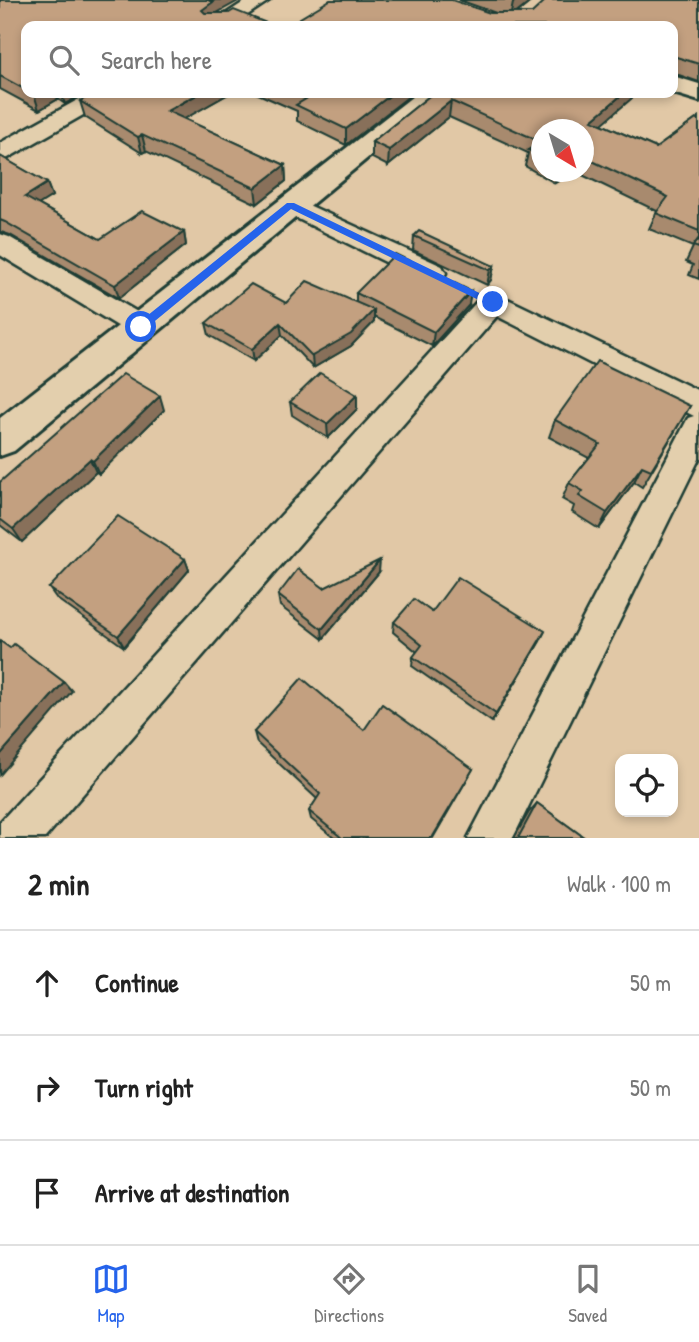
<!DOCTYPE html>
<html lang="en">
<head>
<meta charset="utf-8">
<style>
  body { margin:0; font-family:"Patrick Hand",sans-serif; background:#f6f6f6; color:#222 }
  .controls { position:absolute; right:21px; bottom:21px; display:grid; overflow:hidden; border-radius:14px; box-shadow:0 4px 10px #0003 }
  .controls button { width:63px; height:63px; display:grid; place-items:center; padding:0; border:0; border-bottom:2px solid #e0e0e0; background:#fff; color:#222; font:35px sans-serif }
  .compass { position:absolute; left:531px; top:119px; width:63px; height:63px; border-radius:50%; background:#fff; box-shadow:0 4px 10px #0003; rotate:142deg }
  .stop { position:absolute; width:21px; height:21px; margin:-16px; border:5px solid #2563eb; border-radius:50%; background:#fff }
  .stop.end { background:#2563eb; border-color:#fff; box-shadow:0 2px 7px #0008 }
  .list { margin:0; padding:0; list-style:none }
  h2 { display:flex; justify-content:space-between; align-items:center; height:91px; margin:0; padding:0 28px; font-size:30px }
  h2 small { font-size:23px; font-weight:400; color:#767676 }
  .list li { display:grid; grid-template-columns:46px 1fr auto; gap:21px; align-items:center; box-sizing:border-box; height:105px; padding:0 28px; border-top:2px solid #e0e0e0 }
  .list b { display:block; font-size:26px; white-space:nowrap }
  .list em { font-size:23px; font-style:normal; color:#767676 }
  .icon { flex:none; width:38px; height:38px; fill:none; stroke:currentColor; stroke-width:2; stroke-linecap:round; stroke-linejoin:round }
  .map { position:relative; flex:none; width:699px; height:838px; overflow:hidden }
  .search { position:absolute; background:#fff; box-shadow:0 4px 10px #0003; left:21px; right:21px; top:21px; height:77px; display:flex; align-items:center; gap:18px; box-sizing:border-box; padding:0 24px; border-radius:14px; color:#767676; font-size:26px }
  .sheet { height:406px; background:#fff }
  nav { display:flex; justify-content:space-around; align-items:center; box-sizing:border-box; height:98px; border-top:2px solid #e0e0e0; background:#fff; font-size:19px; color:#767676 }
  nav a { display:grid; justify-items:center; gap:4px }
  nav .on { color:#2563eb }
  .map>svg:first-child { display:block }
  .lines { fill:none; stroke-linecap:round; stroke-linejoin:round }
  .street-casing { stroke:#1f3d34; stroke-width:5 }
  .secondary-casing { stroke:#1f3d34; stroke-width:6 }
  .street { fill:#e3cfad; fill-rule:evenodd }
  .secondary { fill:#e3cfad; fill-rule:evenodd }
  .wall { fill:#a88a6e; stroke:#1f3d34; stroke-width:2 }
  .shaded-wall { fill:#88705a; stroke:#1f3d34; stroke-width:2 }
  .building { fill:#c3a080; stroke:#1f3d34; stroke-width:2 }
  .route { fill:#2563eb }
</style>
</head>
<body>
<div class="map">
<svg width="699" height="838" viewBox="0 0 699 838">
  <rect width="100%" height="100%" fill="#e1c8a6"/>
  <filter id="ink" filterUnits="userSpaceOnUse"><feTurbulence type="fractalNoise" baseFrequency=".0143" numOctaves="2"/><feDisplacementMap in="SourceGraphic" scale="14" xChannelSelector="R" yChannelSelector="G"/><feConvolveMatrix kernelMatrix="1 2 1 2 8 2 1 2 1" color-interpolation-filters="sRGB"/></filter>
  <g filter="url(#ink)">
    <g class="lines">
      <!-- street casing -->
      <g class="street-casing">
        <g id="street">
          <path d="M247 0H270L231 26H207Z"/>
          <path d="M90 93H116L113 98 8 158 0 160V143Z"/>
          <path d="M291 197 442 266 446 273 442 280 432 282 422 280 282 211 278 205 282 199Z"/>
          <path d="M0 234 9 237 151 320 155 327 151 334 141 337 131 334 0 255Z"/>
          <path d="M493 292 699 391V459L513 838H468L688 418 694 416 497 316 45 838H0V822L483 295Z"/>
        </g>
      </g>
      <!-- secondary casing -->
      <g class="secondary-casing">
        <g id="secondary">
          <path d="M673 76 699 84V101L673 93Z"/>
          <path d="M417 93H446L14 451 0 456V418Z"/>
        </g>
      </g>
      <!-- street -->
      <use href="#street" class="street"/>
      <!-- secondary -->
      <use href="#secondary" class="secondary"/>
    </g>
    <!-- wall -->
    <g class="wall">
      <path d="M0 0 217 13 274 26H26V93H86L65 104 58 99 39 110 0 89Z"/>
      <path d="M459 0H533L517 13H532L699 0V82L673 73V26H287L496 13Z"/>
      <path d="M95 93H230L184 119 285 165 286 181 257 204 146 151 142 153 85 117 80 101Z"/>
      <path d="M256 93H413L346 145 297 121V111Z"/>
      <path d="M433 93 601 124 656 148 699 117V279L689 275 693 265 686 262 693 247 649 229 657 211 576 172H584V130H542V172H572L555 183 525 166 528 153 449 117 388 166 372 158V142Z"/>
      <path d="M0 156 47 183 52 196 38 204 100 239 184 232 186 245 119 298 10 235 1 232H0Z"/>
      <path d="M414 236 494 266 491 280 487 285 413 250Z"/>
      <path d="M356 293 469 305 432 346 374 317V322L351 346 313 368 282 335 254 361 209 335 206 323 286 303 356 302Z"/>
      <path d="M290 402 357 409 328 438 292 415Z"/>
      <path d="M690 406 642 487 634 482 599 529 572 512 574 506 562 499 569 483 589 458 549 437 555 420Z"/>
      <path d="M164 410 99 474 96 472 22 542 0 525V482Z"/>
      <path d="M185 559 189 570 124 647 57 599 49 588Z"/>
      <path d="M379 572 323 639 280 606 278 595 324 588Z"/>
      <path d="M432 612 540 641 492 722 412 666 413 657 417 652 393 632 394 622Z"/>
      <path d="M364 730 473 769 433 838H334L311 819 309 811 317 799 257 743 254 732Z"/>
      <path d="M537 803 585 838H514L529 812Z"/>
    </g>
    <!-- shaded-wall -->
    <g class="shaded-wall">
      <path d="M211 0H240L215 14 204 26 202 10Z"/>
      <path d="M516 0H533L510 18 513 3Z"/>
      <path d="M35 93H55L58 99 39 110 34 94Z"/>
      <path d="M61 93H86L65 104Z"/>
      <path d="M200 93H230L170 127 167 111Z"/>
      <path d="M393 93H413L346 145V129Z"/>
      <path d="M624 93H638L588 136 592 120Z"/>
      <path d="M451 101 449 117 388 166 389 150Z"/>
      <path d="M142 135 146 151 142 153 138 137Z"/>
      <path d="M285 165 286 181 257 204 255 188Z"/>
      <path d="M557 172H572L555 183Z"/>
      <path d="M47 183 52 196 30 210 25 197Z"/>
      <path d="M184 232 186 245 119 298 115 285Z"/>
      <path d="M494 266 491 280 487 285 490 270Z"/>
      <path d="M471 291 469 305 432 346 434 332Z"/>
      <path d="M374 310V322L351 346 313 368 312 356Z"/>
      <path d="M280 323 282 335 254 361 252 349Z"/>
      <path d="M357 395V409L328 438 327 424Z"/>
      <path d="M160 396 164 410 99 474 93 461Z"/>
      <path d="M90 459 96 472 22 542 13 529Z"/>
      <path d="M642 466 634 482 599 529 607 513Z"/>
      <path d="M185 559 189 570 124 647 118 636Z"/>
      <path d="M380 560 379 572 323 639 322 629Z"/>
      <path d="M545 631 540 641 492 722 496 714Z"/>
      <path d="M64 682 72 691 0 775V755Z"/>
    </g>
    <!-- building -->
    <g class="building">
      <path d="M0 0H211L210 1 213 2 202 10 205 13H229L234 10 274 26H26V90L0 76Z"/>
      <path d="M330 0H452L490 13H532L546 0H699V64L673 56V26H287Z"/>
      <path d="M95 93H200L167 111 285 165 255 188 142 135 138 137 80 101Z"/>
      <path d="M291 93H393L346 129 296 105 306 99Z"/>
      <path d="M433 93H624L592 120 656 148 699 117V231L656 213 668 197 584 157V130H542V157L528 150 541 142 451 101 389 150 372 142Z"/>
      <path d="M0 156 47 183 25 197 100 239 142 211 184 232 115 285 5 222 0 220Z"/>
      <path d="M419 231 494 266 490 270 414 236Z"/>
      <path d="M699 238V248L693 246Z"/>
      <path d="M395 254 471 291 434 332 356 293Z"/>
      <path d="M307 281 374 310 351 334 312 356 280 323 252 349 206 323 251 284 286 303Z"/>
      <path d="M597 361 690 406 651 470 642 466 607 513 579 496 583 491 569 483 600 444 555 420Z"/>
      <path d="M320 373 357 395 327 424 290 402Z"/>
      <path d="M123 374 160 396 93 461 90 459 13 529 0 519V482Z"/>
      <path d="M118 516 185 559 118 636 49 588Z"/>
      <path d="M380 560 322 629 278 595 298 569 324 588Z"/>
      <path d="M458 577 545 631 496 714 413 657 422 645 394 622 414 599 432 612Z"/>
      <path d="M0 641 10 648 14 644 64 682 0 755Z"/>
      <path d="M302 678 364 730 382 704 473 769 432 838H342L309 811 320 794 254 732Z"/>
      <path d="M537 803 585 838H518Z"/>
    </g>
  </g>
  <!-- route -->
  <path class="route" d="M287 203H294L498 302 489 305 291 209 144 330H137V324Z"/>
</svg>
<div class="controls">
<button><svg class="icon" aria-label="locate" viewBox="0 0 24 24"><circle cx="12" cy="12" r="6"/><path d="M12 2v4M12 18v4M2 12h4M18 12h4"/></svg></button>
</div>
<svg class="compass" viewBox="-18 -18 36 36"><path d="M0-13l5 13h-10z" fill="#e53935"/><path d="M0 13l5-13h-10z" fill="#767676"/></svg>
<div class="stop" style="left:141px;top:327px"></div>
<div class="stop end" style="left:493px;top:302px"></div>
<div class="search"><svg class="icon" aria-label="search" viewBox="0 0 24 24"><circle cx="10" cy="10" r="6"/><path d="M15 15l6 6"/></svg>Search here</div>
</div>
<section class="sheet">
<h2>2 min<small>Walk · 100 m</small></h2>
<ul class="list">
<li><svg class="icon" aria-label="ahead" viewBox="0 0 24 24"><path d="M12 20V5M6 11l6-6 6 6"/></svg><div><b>Continue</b></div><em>50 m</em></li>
<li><svg class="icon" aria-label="right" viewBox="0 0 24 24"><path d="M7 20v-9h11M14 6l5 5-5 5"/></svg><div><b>Turn right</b></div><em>50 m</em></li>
<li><svg class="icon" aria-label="arrive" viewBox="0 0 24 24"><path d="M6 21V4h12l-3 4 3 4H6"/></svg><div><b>Arrive at destination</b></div></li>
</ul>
</section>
<nav>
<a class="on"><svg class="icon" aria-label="map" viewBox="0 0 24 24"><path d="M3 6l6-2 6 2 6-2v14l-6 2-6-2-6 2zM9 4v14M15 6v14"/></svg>Map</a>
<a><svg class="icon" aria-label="directions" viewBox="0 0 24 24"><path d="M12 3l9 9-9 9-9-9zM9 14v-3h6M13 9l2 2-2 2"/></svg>Directions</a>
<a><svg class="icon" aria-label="saved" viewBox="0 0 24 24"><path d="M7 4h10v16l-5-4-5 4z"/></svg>Saved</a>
</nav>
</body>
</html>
